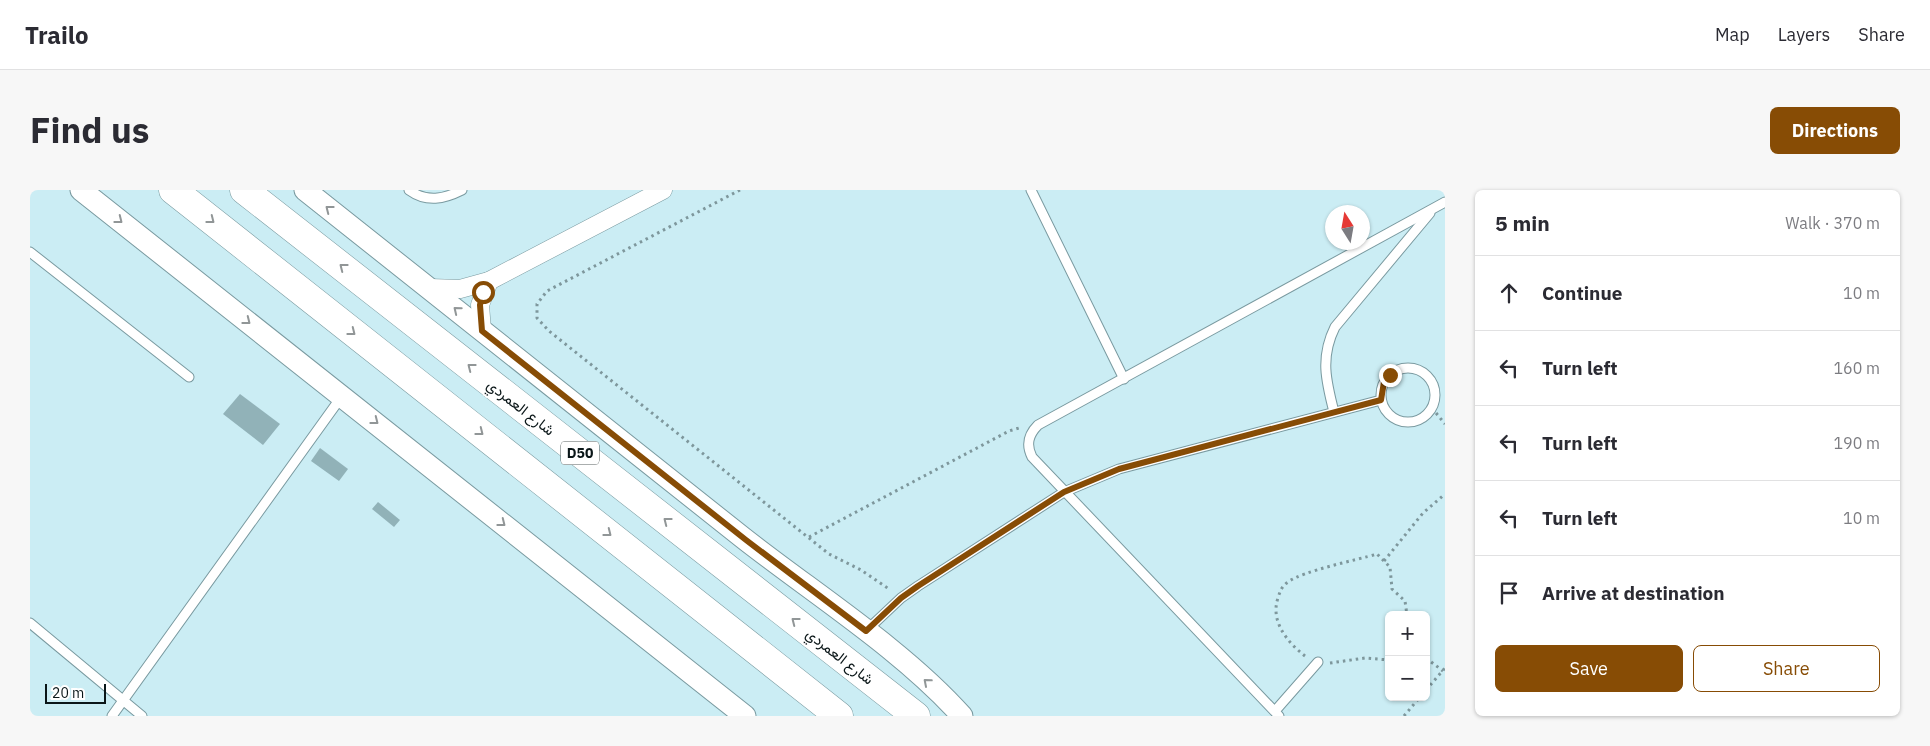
<!DOCTYPE html>
<html lang="en">
<head>
<meta charset="utf-8">
<style>
  body { margin:0; font-family:"IBM Plex Sans",Vazirmatn,sans-serif; background:#f7f7f7; color:#2b2b33 }
  .controls { position:absolute; right:15px; bottom:15px; display:grid; overflow:hidden; border-radius:8px; box-shadow:0 1px 4px #0004 }
  .controls button { width:45px; height:45px; display:grid; place-items:center; padding:0; border:0; border-bottom:1px solid #e1e1e2; background:#fff; color:#2b2b33; font:25px sans-serif }
  .compass { position:absolute; left:1295px; top:15px; width:45px; height:45px; border-radius:50%; background:#fff; box-shadow:0 1px 4px #0004; rotate:349deg }
  .scale { position:absolute; left:15px; bottom:12px; width:61px; box-sizing:border-box; padding-left:5px; border:2px solid #0a1618; border-top:0; font-size:14px; line-height:18px; white-space:nowrap; color:#0a1618; -webkit-text-stroke:4px #fff; paint-order:stroke }
  .stop { position:absolute; width:15px; height:15px; margin:-11px; border:4px solid #874c05; border-radius:50%; background:#fff }
  .stop.end { background:#874c05; border-color:#fff; box-shadow:0 1px 5px #0008 }
  .list { margin:0; padding:0; list-style:none }
  h2 { display:flex; justify-content:space-between; align-items:center; height:65px; margin:0; padding:0 20px; font-size:21px }
  h2 small { font-size:16px; font-weight:400; color:#7c7c81 }
  .list li { display:grid; grid-template-columns:32px 1fr auto; gap:15px; align-items:center; box-sizing:border-box; height:75px; padding:0 20px; border-top:1px solid #e1e1e2 }
  .list b { display:block; font-size:19px; white-space:nowrap }
  .list em { font-size:16px; font-style:normal; color:#7c7c81 }
  .actions { display:flex; gap:10px; padding:15px 20px }
  .actions a { flex:1; padding:11px 0; border:1px solid #874c05; border-radius:8px; text-align:center; font-size:18px; color:#874c05 }
  .actions .main { background:#874c05; color:#fff }
  .icon { flex:none; width:28px; height:28px; fill:none; stroke:currentColor; stroke-width:2; stroke-linecap:round; stroke-linejoin:round }
  .map { position:relative; flex:none; width:1415px; height:526px; overflow:hidden; border-radius:8px }
  header { display:flex; align-items:center; gap:30px; box-sizing:border-box; height:70px; padding:0 25px; background:#fff; border-bottom:1px solid #e1e1e2 }
  header strong { font-size:24px }
  nav { display:flex; gap:28px; margin-inline-start:auto; font-size:18px }
  .intro { display:flex; align-items:center; justify-content:space-between; box-sizing:border-box; height:120px; padding:0 30px }
  h1 { margin:0; font-size:35px }
  .button { padding:12px 22px; border-radius:8px; background:#874c05; color:#fff; font-size:18px; font-weight:700 }
  main { display:flex; gap:30px; padding:0 30px }
  aside { flex:1; background:#fff; border-radius:8px; box-shadow:0 1px 4px #0004 }
  .map>svg:first-child { display:block }
  .building { fill:#91b2b8 }
  .lines { fill:none; stroke-linecap:round; stroke-linejoin:round }
  .service-casing { stroke:#7a9aa0; stroke-width:11 }
  .minor-casing { stroke:#7a9aa0; stroke-width:19 }
  .tertiary-casing { stroke:#7a9aa0; stroke-width:23 }
  .primary-casing { stroke:#7a9aa0; stroke-width:29 }
  .path { stroke:#7e979c; stroke-width:3; stroke-dasharray:2.5 4; stroke-linecap:butt }
  .service { stroke:#fff; stroke-width:9 }
  .minor { stroke:#fff; stroke-width:18 }
  .tertiary { stroke:#fff; stroke-width:21 }
  .primary { stroke:#fff; stroke-width:28 }
  .oneway { stroke:#919697 }
  .route { stroke:#874c05; stroke-width:6 }
  .labels { text-anchor:middle; dominant-baseline:central; stroke-width:4; stroke-linejoin:round; paint-order:stroke }
  .shield { fill:#fff; stroke:#545c5d; stroke-width:1 }
  .shield-label { font-size:14px; font-weight:bold; fill:#0a1618 }
  .street-label { font-size:15px; fill:#0a1618; stroke:#fff }
</style>
</head>
<body>
<header>
<strong>Trailo</strong>
<nav><a>Map</a><a>Layers</a><a>Share</a></nav>
</header>
<div class="intro"><h1>Find us</h1><a class="button">Directions</a></div>
<main>
<div class="map">
<svg width="1415" height="526" viewBox="0 0 1415 526">
  <rect width="100%" height="100%" fill="#cbedf4"/>
  <!-- building -->
  <g class="building">
    <path d="M210 204 250 234 233 255 193 224Z"/>
    <path d="M290 258 318 279 309 291 281 271Z"/>
    <path d="M348 312 370 330 364 337 342 319Z"/>
  </g>
  <g class="lines">
    <!-- service casing -->
    <g class="service-casing">
      <g id="service">
        <path d="M379 0C397 13 414 9 432 0"/>
        <path d="M1001 0 1094 189"/>
        <path d="M0 62 159 187"/>
        <circle cx="1378" cy="205" r="27"/>
        <path d="M1304 222C1296 191 1290 167 1305 137L1400 23"/>
        <path d="M0 433 112 526"/>
        <path d="M836 441 871 408 888 396 1034 302 1089 279 1351 210"/>
        <path d="M1245 521 1288 472"/>
        <path d="M82 526 312 206"/>
        <path d="M1249 526 1002 267C996 255 998 245 1008 235L1415 12"/>
      </g>
    </g>
    <!-- minor casing -->
    <g class="minor-casing">
      <g id="minor">
        <path d="M400 98 430 99 459 91 633 0"/>
        <path d="M452 141 450 115 459 91"/>
      </g>
    </g>
    <!-- tertiary casing -->
    <g class="tertiary-casing">
      <g id="tertiary">
        <path d="M51 0 715 526"/>
        <path d="M275 0C422 115 567 232 712 347 783 403 872 459 932 526"/>
      </g>
    </g>
    <!-- primary casing -->
    <g class="primary-casing">
      <g id="primary">
        <path d="M143 0 809 526"/>
        <path d="M214 0 886 526"/>
      </g>
    </g>
    <!-- path -->
    <g class="path">
      <path d="M710 0 517 101 507 114V128L519 141 799 364 831 380 859 399"/>
      <path d="M1402 218 1415 234"/>
      <path d="M779 347 979 241 989 238"/>
      <path d="M1354 371 1393 323 1415 304"/>
      <path d="M1275 466C1257 452 1240 431 1248 408 1250 401 1252 396 1258 392 1272 381 1327 370 1347 364L1360 377 1362 399 1375 411 1377 425"/>
      <path d="M1396 468 1413 481"/>
      <path d="M1300 473 1335 468 1359 470"/>
      <path d="M1396 500 1415 478"/>
      <path d="M1374 526 1390 507"/>
    </g>
    <!-- service -->
    <use href="#service" class="service"/>
    <!-- minor -->
    <use href="#minor" class="minor"/>
    <!-- tertiary -->
    <use href="#tertiary" class="tertiary"/>
    <!-- primary -->
    <use href="#primary" class="primary"/>
  </g>
  <!-- one-way arrows -->
  <defs><path id="oneway-chevron" d="M-2-3.5L2.5 0L-2 3.5" fill="none" stroke-width="1.6" stroke-linecap="round" stroke-linejoin="round" transform="scale(1.25)"/></defs>
  <g class="oneway">
    <use href="#oneway-chevron" transform="translate(299 19) rotate(-142)"/>
    <use href="#oneway-chevron" transform="translate(89 30) rotate(38)"/>
    <use href="#oneway-chevron" transform="translate(181 30) rotate(38)"/>
    <use href="#oneway-chevron" transform="translate(313 77) rotate(-142)"/>
    <use href="#oneway-chevron" transform="translate(427 120) rotate(-141)"/>
    <use href="#oneway-chevron" transform="translate(217 131) rotate(38)"/>
    <use href="#oneway-chevron" transform="translate(322 142) rotate(38)"/>
    <use href="#oneway-chevron" transform="translate(441 177) rotate(-142)"/>
    <use href="#oneway-chevron" transform="translate(345 231) rotate(38)"/>
    <use href="#oneway-chevron" transform="translate(450 242) rotate(38)"/>
    <use href="#oneway-chevron" transform="translate(637 331) rotate(-142)"/>
    <use href="#oneway-chevron" transform="translate(472 333) rotate(38)"/>
    <use href="#oneway-chevron" transform="translate(578 343) rotate(38)"/>
    <use href="#oneway-chevron" transform="translate(765 431) rotate(-142)"/>
    <use href="#oneway-chevron" transform="translate(897 492) rotate(-139)"/>
  </g>
  <g class="lines">
    <!-- route -->
    <path class="route" d="M453 102 450 115 452 141 716 350 836 441 871 408 888 396 1034 302 1089 279 1351 210 1354 192 1360 185"/>
  </g>
  <g class="labels">
    <!-- shield labels -->
    <rect class="shield" x="531" y="251.5" width="38" height="23" rx="4"/>
    <g class="shield-label">
      <text x="550" y="263">D50</text>
    </g>
    <!-- street labels -->
    <g class="street-label">
      <text transform="translate(491 217) rotate(38)">شارع العمردي</text>
      <text transform="translate(810 466) rotate(38)">شارع العمردي</text>
    </g>
  </g>
</svg>
<div class="controls">
<button>+</button>
<button>−</button>
</div>
<svg class="compass" viewBox="-18 -18 36 36"><path d="M0-13l5 13h-10z" fill="#e53935"/><path d="M0 13l5-13h-10z" fill="#7c7c81"/></svg>
<div class="scale">20 m</div>
<div class="stop" style="left:453px;top:102px"></div>
<div class="stop end" style="left:1360px;top:185px"></div>
</div>
<aside>
<h2>5 min<small>Walk · 370 m</small></h2>
<ul class="list">
<li><svg class="icon" aria-label="ahead" viewBox="0 0 24 24"><path d="M12 20V5M6 11l6-6 6 6"/></svg><div><b>Continue</b></div><em>10 m</em></li>
<li><svg class="icon" aria-label="left" viewBox="0 0 24 24"><path d="M17 20v-9H6M10 6l-5 5 5 5"/></svg><div><b>Turn left</b></div><em>160 m</em></li>
<li><svg class="icon" aria-label="left" viewBox="0 0 24 24"><path d="M17 20v-9H6M10 6l-5 5 5 5"/></svg><div><b>Turn left</b></div><em>190 m</em></li>
<li><svg class="icon" aria-label="left" viewBox="0 0 24 24"><path d="M17 20v-9H6M10 6l-5 5 5 5"/></svg><div><b>Turn left</b></div><em>10 m</em></li>
<li><svg class="icon" aria-label="arrive" viewBox="0 0 24 24"><path d="M6 21V4h12l-3 4 3 4H6"/></svg><div><b>Arrive at destination</b></div></li>
</ul>
<div class="actions"><a class="main">Save</a><a>Share</a></div>
</aside>
</main>
</body>
</html>
